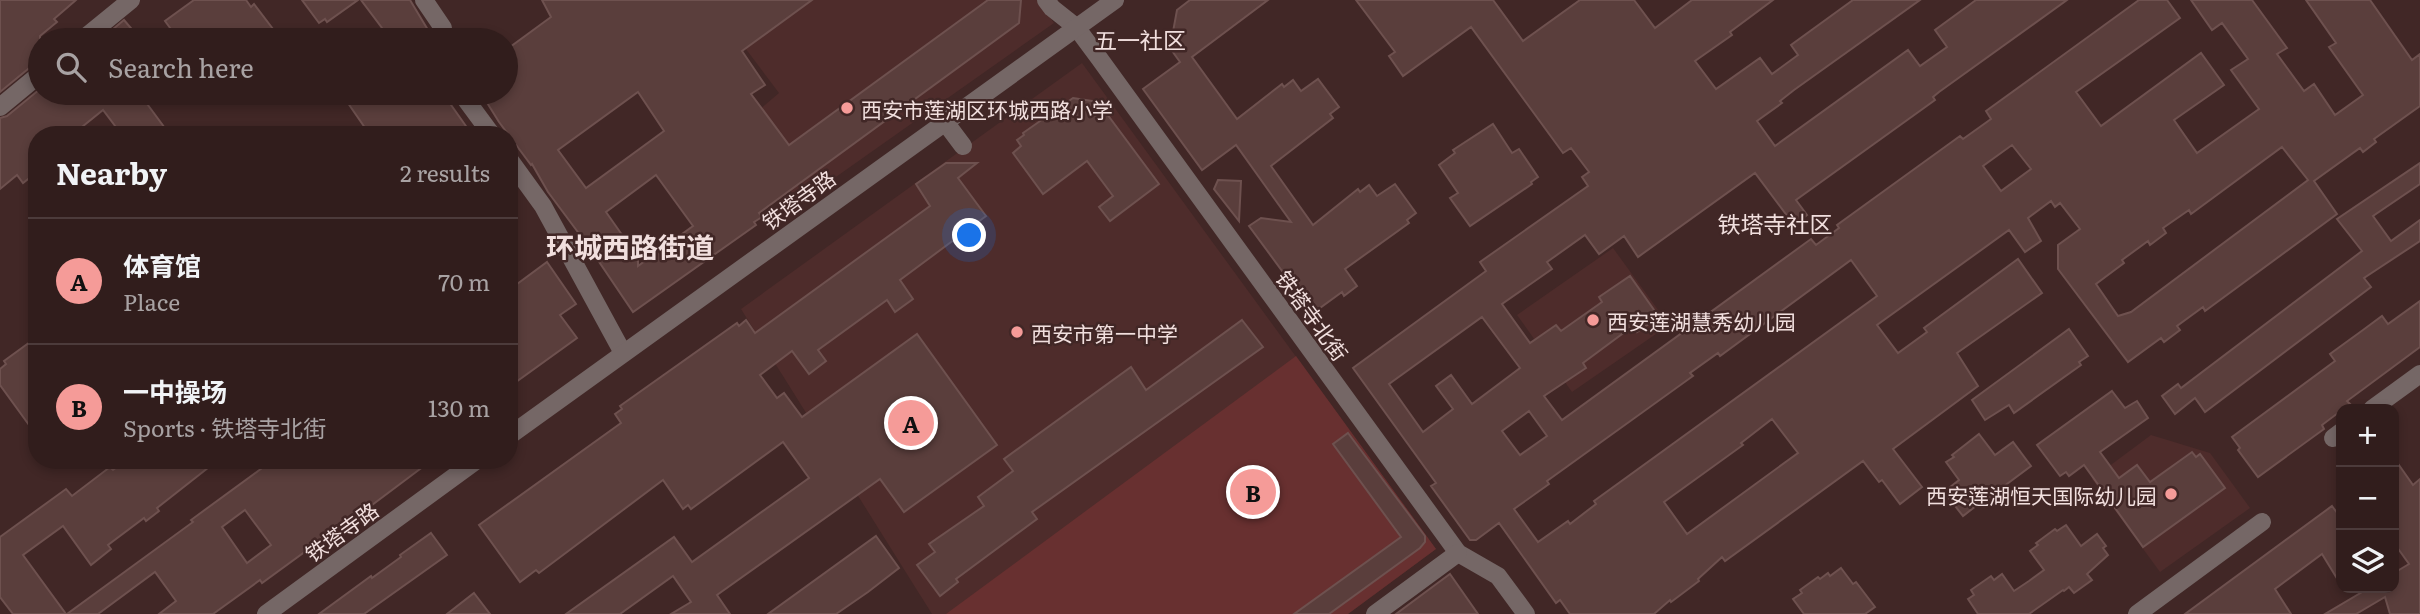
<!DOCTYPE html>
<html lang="en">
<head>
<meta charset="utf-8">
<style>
  body { margin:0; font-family:Literata,"Noto Sans SC",serif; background:#392625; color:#f1f3f6 }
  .controls { position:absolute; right:21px; bottom:21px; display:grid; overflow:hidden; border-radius:14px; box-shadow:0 4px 10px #0003 }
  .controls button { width:63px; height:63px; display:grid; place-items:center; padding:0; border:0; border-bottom:2px solid #4c3b3b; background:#311d1c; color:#f1f3f6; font:35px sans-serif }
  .you { position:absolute; left:970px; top:236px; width:24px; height:24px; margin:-18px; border:5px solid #fff; border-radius:50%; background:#1a73e8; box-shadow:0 0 0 10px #1a73e833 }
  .badge { display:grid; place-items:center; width:46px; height:46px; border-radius:50%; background:#f59b98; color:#111; font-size:23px; font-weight:700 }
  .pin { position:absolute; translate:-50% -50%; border:4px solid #fff; box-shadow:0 2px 7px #0006 }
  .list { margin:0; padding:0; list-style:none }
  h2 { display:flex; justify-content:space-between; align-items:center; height:91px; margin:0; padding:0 28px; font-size:30px }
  h2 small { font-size:23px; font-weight:400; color:#a8a2a3 }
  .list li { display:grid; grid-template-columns:46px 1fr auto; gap:21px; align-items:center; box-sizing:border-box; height:126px; padding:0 28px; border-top:2px solid #4c3b3b }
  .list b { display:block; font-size:26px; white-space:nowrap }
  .list p { margin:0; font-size:23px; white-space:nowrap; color:#a8a2a3 }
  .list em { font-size:23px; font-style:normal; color:#a8a2a3 }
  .icon { flex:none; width:38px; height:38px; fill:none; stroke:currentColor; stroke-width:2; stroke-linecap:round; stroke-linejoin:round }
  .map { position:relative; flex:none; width:2420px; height:614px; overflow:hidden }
  .search { position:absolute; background:#311d1c; box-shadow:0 4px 10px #0003; left:28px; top:28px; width:490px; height:77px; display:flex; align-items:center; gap:18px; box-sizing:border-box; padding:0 24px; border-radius:38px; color:#a8a2a3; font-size:26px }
  .panel { position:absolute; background:#311d1c; box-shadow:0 4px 10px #0003; left:28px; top:126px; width:490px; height:343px; border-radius:28px }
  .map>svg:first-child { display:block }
  .built { fill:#4e2c2b }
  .green { fill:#683030 }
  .building { fill:#5a3e3c; stroke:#6e514f; stroke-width:2; fill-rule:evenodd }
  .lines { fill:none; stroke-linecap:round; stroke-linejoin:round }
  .minor { stroke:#756766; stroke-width:18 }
  .poi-dot { fill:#f59b98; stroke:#412726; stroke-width:2.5 }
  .labels { text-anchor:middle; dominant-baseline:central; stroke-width:5; stroke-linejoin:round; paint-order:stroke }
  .poi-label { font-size:21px; fill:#f1dfde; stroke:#412726; text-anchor:start }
  .street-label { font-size:21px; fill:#f1dfde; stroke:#412726 }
  .neighbourhood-label { font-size:23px; fill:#f1dfde; stroke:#412726 }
  .district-label { font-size:28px; font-weight:bold; fill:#f1dfde; stroke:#412726 }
</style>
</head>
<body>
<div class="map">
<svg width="2420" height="614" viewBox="0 0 2420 614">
  <rect width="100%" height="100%" fill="#412726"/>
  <!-- built -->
  <g class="built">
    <path d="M749 0H1038L1054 23 799 203 744 123 779 93 724 20Z"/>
    <path d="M1082 63 1436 549 1348 614H932L741 309Z"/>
    <path d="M1613 248 1669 325 1572 392 1517 315Z"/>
    <path d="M2151 435 2210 453 2250 508 2160 572 2092 479Z"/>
  </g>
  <!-- green -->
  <path class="green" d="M1296 356 1436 549 1348 614H946Z"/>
  <!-- building -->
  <g class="building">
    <path d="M0 0H76L54 19 57 22 40 36V63L33 65 0 92Z"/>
    <path d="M194 0H246L251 7 254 4 273 29 269 32 275 40H179L165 21Z"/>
    <path d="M302 0H358L327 22 325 19 319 23Z"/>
    <path d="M361 0H410L428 30 416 38 410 30 395 40H363L382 28Z"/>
    <path d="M542 0H812L742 51 765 85 751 94 789 145 988 0H1021L1019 23 759 213 762 217 754 222 756 225 633 312 589 247 548 192 532 164 531 165 499 122 481 93H506V50L551 17ZM638 92 664 131 586 188 558 150ZM656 175 693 226 638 266V245L632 249 606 212Z"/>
    <path d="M1190 0H1268L1192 57 1237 119 1282 84 1284 87 1293 80 1301 91 1318 79 1339 107 1330 114 1333 118 1271 166 1313 225 1358 189 1360 192 1369 185 1377 196 1395 184 1416 213 1407 220 1409 223 1345 269 1357 286 1344 296 1342 292 1313 313 1249 226 1261 218 1291 222 1236 145 1202 170 1143 89 1180 62 1170 48 1177 10Z"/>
    <path d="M1356 0H1493L1523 41 1580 0H1634L1655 28 1692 0H1773L1730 32 1732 35 1695 61 1716 89 1760 58 1772 74 1798 55 1791 45 1853 0H1920L1794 90 1780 101 1782 103 1757 121 1775 146 1908 50 1920 66 1947 47 1935 30 1976 0H2067L1939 92 1933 97 1935 100 1796 200 1807 215 1794 225 1755 173 1638 257 1624 236 1599 254 1585 235 1547 262 1552 269 1502 304 1530 343 1556 325 1561 331 1602 302 1599 297 1630 276 1659 317 1637 332 1633 326 1583 363 1586 368 1544 396 1562 420 1811 239 1816 245 1839 228 1837 225 1960 136 1963 139 1991 119 1986 111 2139 0H2167L2180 18 2076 92 2101 126 2201 53 2224 85 2174 120 2197 153 2259 109 2231 70 2248 59 2222 23 2212 30 2191 0H2252L2287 48 2277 54 2304 91 2314 84 2335 115 2363 95 2329 47 2336 43 2306 0H2370L2412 60 2420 54V106L2374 139 2376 142 2363 152 2360 148 2314 181 2337 214 2205 311 2203 307 2177 326 2180 330 2164 342 2161 338 2128 362 2058 269V245L2080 229 2060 203 2055 207 2051 201 2028 218 2041 241 2025 252 2009 230 1877 325 1898 353 1927 332 1924 328 2018 259 2042 293 1957 353 1978 386 1893 449 1922 487 1900 504 1882 480 1879 482 1863 461 1725 561 1722 557 1698 579 1699 581 1671 602 1670 600 1654 614H1570L1560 600 1556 603 1499 523 1476 540H1470L1431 486 1436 483 1353 368 1486 271 1480 262 1588 186 1582 177 1589 172 1571 148 1563 153 1471 27 1403 76 1389 56 1395 52ZM2012 145 2031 169 2001 191 1983 166ZM2282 147 2308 180 2131 312 2118 316 2096 284 2124 263 2122 260 2148 241 2150 245 2166 233 2163 228 2189 210 2191 214ZM1851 260 1877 296 1594 501 1596 504 1570 524 1568 521 1538 542 1514 509 1549 484 1547 481 1693 376 1690 373 1718 353 1720 356ZM1482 317 1520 368 1472 404 1451 375 1436 386 1453 409 1423 432 1389 384ZM1529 411 1547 436 1520 455 1502 431ZM1772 419 1798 453 1687 534 1664 502 1743 445 1741 443Z"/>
    <path d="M124 20 141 40H100Z"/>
    <path d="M40 89V93H139L170 135H122L103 110 72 135H37V172L23 183 17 175 0 189V118L7 116Z"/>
    <path d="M341 93H450L452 100 449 102 468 129 460 135H370Z"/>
    <path d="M1073 98 1098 102 1159 184 1110 221 1099 207 1113 196 1087 161 1043 194 1013 153 1021 146 1017 140 1024 135 1023 133Z"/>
    <path d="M1493 124 1512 153 1519 149 1538 177 1531 182 1532 184 1470 226 1450 198 1458 193 1439 165 1455 153 1453 150Z"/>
    <path d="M946 163H977L958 178 986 216 900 280 913 299 895 312 887 300 818 350 826 361 809 374 792 351 760 375 777 398 784 393 802 417 917 334 997 445 904 512 880 479 717 595 730 614H671L691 602 673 576 620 614H566L674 537 692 562 809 478 783 442 691 509 688 505 683 509 663 480 539 573 536 570 520 582 479 525 621 423 615 414 622 409 620 406 737 323 739 326 746 320 755 333 930 206 916 184Z"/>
    <path d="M2420 163V184L2373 216 2391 241 2420 220V241L2364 278 2371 287 2205 412 2195 398 2175 414 2162 396 2178 384 2181 388 2362 251 2337 219Z"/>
    <path d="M1218 180 1241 181 1239 221 1214 189Z"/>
    <path d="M547 262 576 304 560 315 577 338 509 387V290Z"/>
    <path d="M2420 301V347L2347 401 2350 404 2322 425 2324 429 2258 477 2238 450 2240 448 2232 437 2335 361 2330 354 2363 330 2382 316 2388 324Z"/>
    <path d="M1242 320 1263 347 1032 512 1037 519 956 579 958 582 940 596 917 565 935 552 929 544 984 506 978 497 1013 471 1004 459 1131 367 1146 390Z"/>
    <path d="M2069 329 2088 356 2079 362 2081 365 2014 413 2009 405 1985 420 1972 400Z"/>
    <path d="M37 337V436L0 385V369L6 364 4 361Z"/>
    <path d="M2112 391 2125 408 2137 401 2148 418 2100 452 2119 478 2137 465 2150 482 2192 452 2196 457 2200 454 2225 488 2143 547 2084 465 2069 476 2066 472 2060 476 2037 445Z"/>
    <path d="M1348 433 1425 536V542L1420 548 1329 614H1294L1401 537 1333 444Z"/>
    <path d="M1979 434 1995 455 2013 442 2031 466 2003 487 2008 493 1990 506 1985 499 1963 516 1944 492 1959 480 1946 462 1954 457 1952 455Z"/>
    <path d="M2394 458 2413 485 2420 479V614H2390L2385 597 2356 614H2325L2369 588H2394V573L2409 564 2394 543Z"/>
    <path d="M126 460H218L157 508 159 511 146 521 144 518 108 545 111 549 91 565 63 526 23 555 66 614H13L0 597V537L66 489 72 496 110 467 113 470Z"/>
    <path d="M273 460H432L356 517 354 516 262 583 260 580 213 614H159L176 601 155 572 98 614H67L193 522 191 520ZM245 510 271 545 247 563 222 527Z"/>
    <path d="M2332 506 2341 518V585L2322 554 2275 589 2291 614H2185Z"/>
    <path d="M2066 525 2081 546 2097 534 2106 546 2103 548 2108 555 2087 574 2092 580 2074 593 2069 587 2064 591 2063 590 2029 614H1978L1968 599 1974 595 1971 590 1991 576 1994 580 2002 574 2014 591 2029 581 2044 570 2030 551 2038 545 2036 543 2055 529 2057 531Z"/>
    <path d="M431 533 447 555 364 614H319L371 576 372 578 401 557 400 555Z"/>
    <path d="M876 536 899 568 868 592 836 614H768Z"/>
    <path d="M1841 568 1853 584 1856 582 1875 607 1865 614H1804L1793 599 1802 593 1800 590 1818 577 1820 579 1828 573 1830 576Z"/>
    <path d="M1450 574 1478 614H1396L1435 585Z"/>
    <path d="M474 593 490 614H447Z"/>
  </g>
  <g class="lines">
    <!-- minor -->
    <g class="minor">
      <path d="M424 0 443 28 442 40"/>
      <path d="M1046 0 1052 8 1076 27 1099 58 1458 553 1498 576 1526 614"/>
      <path d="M82 40 131 0"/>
      <path d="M461 93 492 135"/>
      <path d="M0 107 40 74"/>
      <path d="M945 122 963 146"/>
      <path d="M509 159 543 206 623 353"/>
      <path d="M2372 409 2420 374"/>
      <path d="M509 436 1115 0"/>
      <path d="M2333 438 2341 432"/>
      <path d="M266 614 477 460"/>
      <path d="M1375 614 1458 553"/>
      <path d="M2137 614 2262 522"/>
    </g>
  </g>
  <!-- markers -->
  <g class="poi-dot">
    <circle cx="847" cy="108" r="7"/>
    <circle cx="1593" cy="320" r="7"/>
    <circle cx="1017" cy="332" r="7"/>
    <circle cx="2171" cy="494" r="7"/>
  </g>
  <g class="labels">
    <!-- poi labels -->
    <g class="poi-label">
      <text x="861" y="108">西安市莲湖区环城西路小学</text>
      <text x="1607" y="320">西安莲湖慧秀幼儿园</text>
      <text x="1031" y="332">西安市第一中学</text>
      <text x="2157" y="494" text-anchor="end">西安莲湖恒天国际幼儿园</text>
    </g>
    <!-- street labels -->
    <g class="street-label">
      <text transform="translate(798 199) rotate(-36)">铁塔寺路</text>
      <text transform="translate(1313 315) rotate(54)">铁塔寺北街</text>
      <text transform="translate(341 531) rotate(-36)">铁塔寺路</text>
    </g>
    <!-- neighbourhood labels -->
    <g class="neighbourhood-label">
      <text x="1140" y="39">五一社区</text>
      <text x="1775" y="223">铁塔寺社区</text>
    </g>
    <!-- district labels -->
    <g class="district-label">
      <text x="630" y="246">环城西路街道</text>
    </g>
  </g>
</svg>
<div class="controls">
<button>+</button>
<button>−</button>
<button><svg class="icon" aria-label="layers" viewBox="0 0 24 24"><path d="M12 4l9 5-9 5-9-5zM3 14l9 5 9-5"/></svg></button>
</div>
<div class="you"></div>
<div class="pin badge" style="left:911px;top:423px">A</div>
<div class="pin badge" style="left:1253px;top:492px">B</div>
<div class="search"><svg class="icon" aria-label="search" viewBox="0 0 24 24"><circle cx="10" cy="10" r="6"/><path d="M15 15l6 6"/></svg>Search here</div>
<section class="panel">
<h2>Nearby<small>2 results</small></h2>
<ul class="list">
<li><span class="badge">A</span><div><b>体育馆</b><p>Place</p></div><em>70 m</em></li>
<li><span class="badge">B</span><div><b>一中操场</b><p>Sports · 铁塔寺北街</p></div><em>130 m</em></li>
</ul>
</section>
</div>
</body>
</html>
